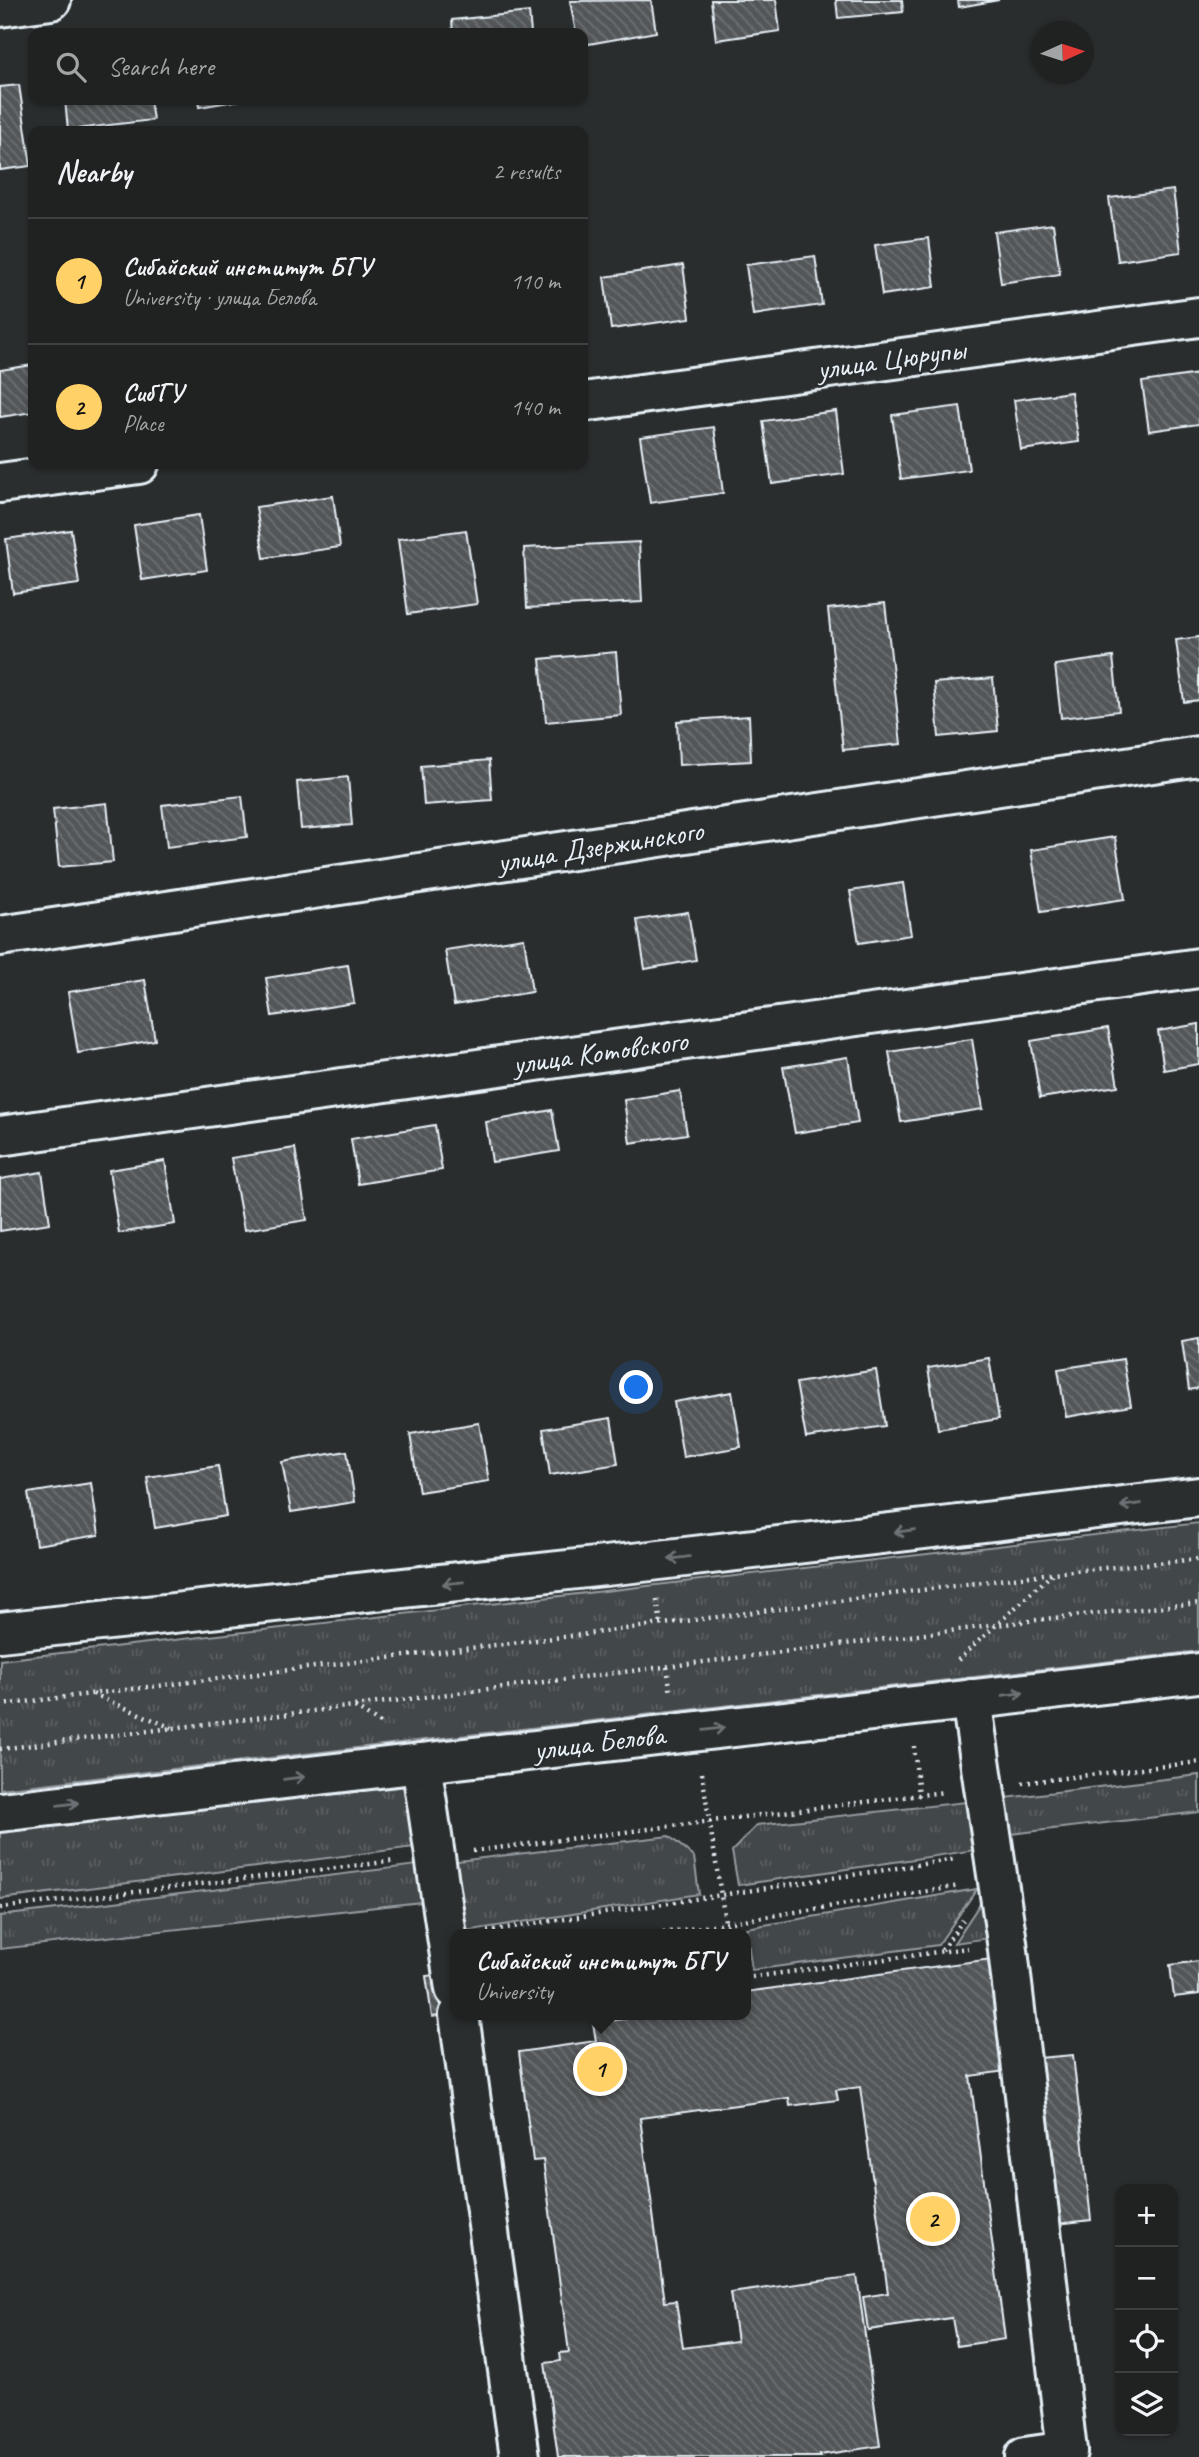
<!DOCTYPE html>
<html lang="en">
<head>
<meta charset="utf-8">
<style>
  body { margin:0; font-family:Caveat,sans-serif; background:#282a2a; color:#f1f3f6 }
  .controls { position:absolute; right:21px; bottom:21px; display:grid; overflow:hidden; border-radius:14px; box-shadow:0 2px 5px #0004 }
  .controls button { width:63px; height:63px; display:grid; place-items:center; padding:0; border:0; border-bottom:2px solid #3d3f40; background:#202222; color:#f1f3f6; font:35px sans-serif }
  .compass { position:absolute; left:1031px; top:21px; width:63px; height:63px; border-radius:50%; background:#202222; box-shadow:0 2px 5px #0004; rotate:87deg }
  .you { position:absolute; left:637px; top:1388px; width:24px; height:24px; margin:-18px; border:5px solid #fff; border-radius:50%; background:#1a73e8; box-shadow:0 0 0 10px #1a73e833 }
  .badge { display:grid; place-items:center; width:46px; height:46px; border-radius:50%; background:#ffd166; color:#111; font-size:23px; font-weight:700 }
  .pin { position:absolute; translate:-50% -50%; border:4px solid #fff; box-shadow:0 2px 7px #0006 }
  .popup { position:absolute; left:450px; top:1929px; width:301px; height:91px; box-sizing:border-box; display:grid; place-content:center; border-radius:14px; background:#202222; filter:drop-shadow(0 2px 5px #0005); font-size:23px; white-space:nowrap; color:#a2a4a5 }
  .popup b { font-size:26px; color:#f1f3f6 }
  .popup::after { content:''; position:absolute; left:50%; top:100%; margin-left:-14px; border:14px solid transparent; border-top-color:#202222 }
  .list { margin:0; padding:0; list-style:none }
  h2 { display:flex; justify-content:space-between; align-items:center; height:91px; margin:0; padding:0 28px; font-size:30px }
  h2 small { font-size:23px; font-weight:400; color:#a2a4a5 }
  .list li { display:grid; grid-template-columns:46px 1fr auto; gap:21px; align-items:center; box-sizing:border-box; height:126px; padding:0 28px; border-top:2px solid #3d3f40 }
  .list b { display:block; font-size:26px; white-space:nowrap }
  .list p { margin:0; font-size:23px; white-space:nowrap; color:#a2a4a5 }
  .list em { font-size:23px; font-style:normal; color:#a2a4a5 }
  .icon { flex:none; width:38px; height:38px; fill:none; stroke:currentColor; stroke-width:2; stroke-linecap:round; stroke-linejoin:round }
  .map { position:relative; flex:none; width:1199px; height:2457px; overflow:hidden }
  .search { position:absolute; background:#202222; box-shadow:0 2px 5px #0004; left:28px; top:28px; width:560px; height:77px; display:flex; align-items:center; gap:18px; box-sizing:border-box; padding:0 24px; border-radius:14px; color:#a2a4a5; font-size:26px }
  .panel { position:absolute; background:#202222; box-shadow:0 2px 5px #0004; left:28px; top:126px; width:560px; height:343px; border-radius:14px }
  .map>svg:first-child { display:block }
  .grass { fill:url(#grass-tufts); stroke:#959ca0; stroke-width:2 }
  .building { fill:url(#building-back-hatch); stroke:#e8f1f8; stroke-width:2 }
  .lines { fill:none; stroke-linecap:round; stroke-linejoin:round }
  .minor-casing { stroke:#e8f1f8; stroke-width:44 }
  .major-casing { stroke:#e8f1f8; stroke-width:44 }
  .path { stroke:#e8f1f8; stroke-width:4.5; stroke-dasharray:2 5; stroke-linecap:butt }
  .minor { stroke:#2a2d2e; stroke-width:38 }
  .major { stroke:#2a2d2e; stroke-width:38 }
  .oneway { stroke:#6c7275 }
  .labels { text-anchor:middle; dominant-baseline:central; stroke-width:5; stroke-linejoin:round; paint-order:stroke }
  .street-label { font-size:30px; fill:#e8f1f8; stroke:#2a2d2e }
</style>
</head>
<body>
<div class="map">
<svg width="1199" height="2457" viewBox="0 0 1199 2457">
  <defs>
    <pattern id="grass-tufts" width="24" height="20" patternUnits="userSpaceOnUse" patternTransform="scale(1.75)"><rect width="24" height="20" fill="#424648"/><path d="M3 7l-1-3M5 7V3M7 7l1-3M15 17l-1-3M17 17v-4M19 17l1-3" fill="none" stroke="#5d6163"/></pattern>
    <pattern id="building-back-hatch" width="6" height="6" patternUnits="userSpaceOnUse" patternTransform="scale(1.75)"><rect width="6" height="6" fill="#535759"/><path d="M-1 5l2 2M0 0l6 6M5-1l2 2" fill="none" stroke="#6c7072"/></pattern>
  </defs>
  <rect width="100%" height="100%" fill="#2a2d2e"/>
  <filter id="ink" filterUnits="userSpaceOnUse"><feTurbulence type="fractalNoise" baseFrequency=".0143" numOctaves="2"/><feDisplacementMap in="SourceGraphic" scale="14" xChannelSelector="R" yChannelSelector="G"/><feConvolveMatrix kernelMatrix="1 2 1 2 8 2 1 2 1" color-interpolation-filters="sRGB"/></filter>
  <g filter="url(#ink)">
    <!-- grass -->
    <g class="grass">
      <path d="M1199 1523V1651L0 1789V1660Z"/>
      <path d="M1199 1775V1812L1002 1835 997 1799Z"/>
      <path d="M400 1785 416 1796 423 1846 0 1899V1831Z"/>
      <path d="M975 1801 982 1849 738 1885 732 1851 757 1825Z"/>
      <path d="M669 1836 694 1857 699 1894 459 1932 449 1862Z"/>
      <path d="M425 1864 430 1901 0 1949V1916Z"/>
      <path d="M977 1889 938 1945 752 1970 746 1928Z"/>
      <path d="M989 1890 996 1937 954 1943Z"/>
    </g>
    <!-- building -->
    <g class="building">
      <path d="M651 0 656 32 583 45V33H576L570 1Z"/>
      <path d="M711 0H776L780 31 716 40Z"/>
      <path d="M836 0H902L903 12 838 18Z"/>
      <path d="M958 0H999L959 7Z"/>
      <path d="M529 12 531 33H453L452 20Z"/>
      <path d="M19 85 31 166 0 170V87Z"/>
      <path d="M65 100H150L153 120 68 130Z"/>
      <path d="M198 100H241L199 107Z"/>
      <path d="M1173 190 1181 252 1118 261 1109 198Z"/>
      <path d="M1053 224 1060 274 1001 283 994 232Z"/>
      <path d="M929 238 935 287 882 295 875 245Z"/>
      <path d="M815 256 822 305 753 315 746 265Z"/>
      <path d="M683 265 690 318 611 329 604 277Z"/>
      <path d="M33 365V412L0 417V370Z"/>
      <path d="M1199 374V424L1149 431 1142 382Z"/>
      <path d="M1071 392 1079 442 1021 450 1014 400Z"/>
      <path d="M960 406 969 470 901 479 892 415Z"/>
      <path d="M836 411 844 474 772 484 763 421Z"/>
      <path d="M714 427 723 493 650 503 640 437Z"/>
      <path d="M333 496 340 547 264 558 256 507Z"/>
      <path d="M199 515 207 570 142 580 134 525Z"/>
      <path d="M71 530 79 584 13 593 6 539Z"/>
      <path d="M466 530 477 604 408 614 398 539Z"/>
      <path d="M639 542 642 602 527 608 524 548Z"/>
      <path d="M885 603 901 744 843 750 828 609Z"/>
      <path d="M1199 637V700L1184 702 1176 640Z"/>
      <path d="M616 652 621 715 546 722 540 659Z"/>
      <path d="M1113 657 1119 711 1061 718 1055 665Z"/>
      <path d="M993 678 998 731 939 737 934 683Z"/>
      <path d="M749 716 751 761 679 765 677 721Z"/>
      <path d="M489 760 492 800 424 805 421 766Z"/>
      <path d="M348 777 352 825 301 829 297 782Z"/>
      <path d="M242 796 247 837 167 847 162 805Z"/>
      <path d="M107 803 113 862 59 867 53 809Z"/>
      <path d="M1115 837 1125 899 1041 912 1031 850Z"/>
      <path d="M903 883 911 935 859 943 850 891Z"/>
      <path d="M688 912 696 960 645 969 637 920Z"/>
      <path d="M524 938 532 992 454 1005 445 950Z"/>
      <path d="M348 965 354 1003 272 1016 266 978Z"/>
      <path d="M145 980 155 1040 78 1053 68 992Z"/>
      <path d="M1199 1024V1064L1164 1070 1158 1031Z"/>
      <path d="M1108 1028 1118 1086 1040 1098 1031 1041Z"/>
      <path d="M972 1039 983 1109 901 1122 889 1052Z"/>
      <path d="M848 1057 858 1123 795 1133 783 1067Z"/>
      <path d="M680 1091 687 1134 630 1143 624 1100Z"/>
      <path d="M552 1110 559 1151 492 1162 486 1122Z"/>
      <path d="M435 1125 442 1170 358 1184 351 1139Z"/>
      <path d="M295 1148 307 1220 244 1230 231 1158Z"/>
      <path d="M165 1161 175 1224 119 1233 109 1170Z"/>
      <path d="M42 1172 50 1223 0 1231V1179Z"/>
      <path d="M1199 1338V1388L1189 1390 1182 1341Z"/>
      <path d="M989 1358 999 1419 938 1429 928 1368Z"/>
      <path d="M1123 1359 1131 1406 1066 1417 1058 1369Z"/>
      <path d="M876 1370 885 1426 806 1438 796 1383Z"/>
      <path d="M732 1392 741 1447 683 1457 674 1402Z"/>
      <path d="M611 1418 618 1464 550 1475 543 1429Z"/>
      <path d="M479 1423 489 1481 419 1492 410 1434Z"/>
      <path d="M347 1451 355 1502 291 1512 282 1462Z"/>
      <path d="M218 1466 226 1516 155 1528 147 1477Z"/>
      <path d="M91 1483 99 1535 36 1545 28 1493Z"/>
      <path d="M991 1959 1006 2071 970 2076 1005 2339 957 2346 952 2318 868 2330 863 2297 888 2293 860 2087 836 2090 838 2100 790 2106 789 2098 640 2118 665 2302 676 2301 683 2348 737 2341 730 2293 857 2276 880 2446 820 2455 821 2457H558L545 2363 561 2361 560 2353 569 2352 543 2160 533 2161 519 2052 596 2041 593 2023 653 2015H745V1992Z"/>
      <path d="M1199 1961V1994L1174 1997 1170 1965Z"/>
      <path d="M441 1974 447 2015 432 2017 426 1976Z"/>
      <path d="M1073 2055 1091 2220 1057 2224 1039 2058Z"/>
    </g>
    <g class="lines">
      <!-- minor casing -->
      <g class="minor-casing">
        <g id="minor">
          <path d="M0 7 51 0"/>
          <path d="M583 402 1199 317"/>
          <path d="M0 483 139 464"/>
          <path d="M0 936 1199 756"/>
          <path d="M0 1136 1199 968"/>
          <path d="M971 1699 1007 1942 1067 2451 1065 2457"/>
          <path d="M421 1763 455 1989"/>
          <path d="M459 2015 520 2457"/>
          <path d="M1025 2457 1067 2451"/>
        </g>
      </g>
      <!-- major casing -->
      <g class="major-casing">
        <g id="major">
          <path d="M0 1632 651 1561 1199 1497"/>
          <path d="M0 1812 1199 1673"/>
        </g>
      </g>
      <!-- path -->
      <g class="path">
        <path d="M657 1600 661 1624"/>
        <path d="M958 1660 1052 1574"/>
        <path d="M667 1667 671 1694"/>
        <path d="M93 1694 172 1728"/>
        <path d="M0 1705 587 1634 1052 1573 1199 1559"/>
        <path d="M355 1707 383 1725"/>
        <path d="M914 1746 919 1796"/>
        <path d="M0 1749 354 1706 1053 1618 1199 1603"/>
        <path d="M702 1773 727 1934"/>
        <path d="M1022 1783 1199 1762"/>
        <path d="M473 1851 944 1792"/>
        <path d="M0 1908 395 1861"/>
        <path d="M487 1931 956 1859"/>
        <path d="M656 1934 960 1886"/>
        <path d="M942 1950 963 1920"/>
        <path d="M745 1978 968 1948"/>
        <path d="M500 2017 513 2015"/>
      </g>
      <!-- minor -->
      <use href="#minor" class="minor"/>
      <!-- major -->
      <use href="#major" class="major"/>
    </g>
    <!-- one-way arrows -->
    <defs><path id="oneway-shaft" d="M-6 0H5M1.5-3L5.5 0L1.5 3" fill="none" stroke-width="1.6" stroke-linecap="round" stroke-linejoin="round" transform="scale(1.75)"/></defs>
    <g class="oneway">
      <use href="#oneway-shaft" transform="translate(1131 1505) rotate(173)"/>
      <use href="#oneway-shaft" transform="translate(905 1531) rotate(173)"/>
      <use href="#oneway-shaft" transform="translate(679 1558) rotate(173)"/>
      <use href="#oneway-shaft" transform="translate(453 1583) rotate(174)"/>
      <use href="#oneway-shaft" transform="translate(1013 1694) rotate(-7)"/>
      <use href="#oneway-shaft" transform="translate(714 1729) rotate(-7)"/>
      <use href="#oneway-shaft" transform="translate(294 1778) rotate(-7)"/>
      <use href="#oneway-shaft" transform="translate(68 1804) rotate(-7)"/>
    </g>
  </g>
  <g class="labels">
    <!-- street labels -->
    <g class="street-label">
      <text transform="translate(891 359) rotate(-8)">улица Цюрупы</text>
      <text transform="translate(600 846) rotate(-9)">улица Дзержинского</text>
      <text transform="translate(600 1052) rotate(-8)">улица Котовского</text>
      <text transform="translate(599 1742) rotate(-7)">улица Белова</text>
    </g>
  </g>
</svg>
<div class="controls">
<button>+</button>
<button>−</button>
<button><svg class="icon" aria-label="locate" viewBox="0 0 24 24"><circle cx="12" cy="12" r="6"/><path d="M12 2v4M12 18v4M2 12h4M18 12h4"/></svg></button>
<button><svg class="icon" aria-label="layers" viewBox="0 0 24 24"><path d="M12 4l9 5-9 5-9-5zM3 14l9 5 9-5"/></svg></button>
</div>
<svg class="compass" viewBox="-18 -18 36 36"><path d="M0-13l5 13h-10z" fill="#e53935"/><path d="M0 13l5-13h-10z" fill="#a2a4a5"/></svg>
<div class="you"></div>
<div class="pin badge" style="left:600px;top:2069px">1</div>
<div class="popup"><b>Сибайский институт БГУ</b>University</div>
<div class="pin badge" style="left:933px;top:2219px">2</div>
<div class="search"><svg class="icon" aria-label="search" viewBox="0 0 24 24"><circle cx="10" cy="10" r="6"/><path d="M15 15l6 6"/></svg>Search here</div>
<section class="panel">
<h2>Nearby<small>2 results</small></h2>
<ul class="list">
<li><span class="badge">1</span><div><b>Сибайский институт БГУ</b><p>University · улица Белова</p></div><em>110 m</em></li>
<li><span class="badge">2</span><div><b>СибГУ</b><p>Place</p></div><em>140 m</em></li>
</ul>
</section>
</div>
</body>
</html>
